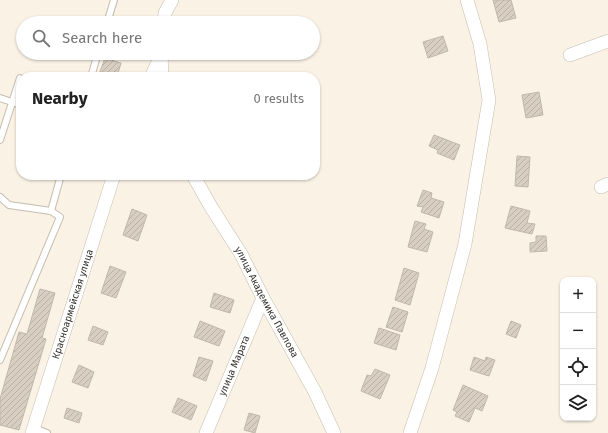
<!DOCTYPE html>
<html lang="en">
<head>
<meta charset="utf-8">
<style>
  body { margin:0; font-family:"Fira Sans",sans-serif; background:#f2f2f2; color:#222 }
  .controls { position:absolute; right:12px; bottom:12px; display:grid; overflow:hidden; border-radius:8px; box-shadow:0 1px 3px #0004 }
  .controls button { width:36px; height:36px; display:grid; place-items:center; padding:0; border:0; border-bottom:1px solid #e0e0e0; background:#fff; color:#222; font:20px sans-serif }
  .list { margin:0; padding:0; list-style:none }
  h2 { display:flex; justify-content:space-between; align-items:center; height:52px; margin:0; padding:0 16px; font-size:17px }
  h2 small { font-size:13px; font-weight:400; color:#767676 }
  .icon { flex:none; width:22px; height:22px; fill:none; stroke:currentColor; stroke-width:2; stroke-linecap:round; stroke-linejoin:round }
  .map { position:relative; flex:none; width:608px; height:433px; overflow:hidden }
  .search { position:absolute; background:#fff; box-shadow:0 1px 3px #0004; left:16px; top:16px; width:304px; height:44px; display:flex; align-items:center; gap:10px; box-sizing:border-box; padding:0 14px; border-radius:22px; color:#767676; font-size:15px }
  .panel { position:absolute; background:#fff; box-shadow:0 1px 3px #0004; left:16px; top:72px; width:304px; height:108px; border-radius:16px }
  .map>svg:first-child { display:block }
  .building { fill:url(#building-hatch); stroke:#c1b7aa }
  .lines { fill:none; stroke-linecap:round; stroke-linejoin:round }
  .lane-casing { stroke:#c4bdaf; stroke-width:8 }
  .street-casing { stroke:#c4bdaf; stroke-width:14 }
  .lane { stroke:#fff; stroke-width:6 }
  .street { stroke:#fff; stroke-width:13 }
  .labels { text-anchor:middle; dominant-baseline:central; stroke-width:3; stroke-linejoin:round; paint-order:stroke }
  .street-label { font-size:10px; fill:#36332d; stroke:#faf2e4 }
</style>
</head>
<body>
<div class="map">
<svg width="608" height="433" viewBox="0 0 608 433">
  <defs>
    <pattern id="building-hatch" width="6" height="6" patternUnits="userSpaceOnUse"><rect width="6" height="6" fill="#d8cec1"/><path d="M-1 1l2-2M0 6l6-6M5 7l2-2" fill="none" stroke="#bab1a6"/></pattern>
  </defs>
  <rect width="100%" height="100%" fill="#faf2e4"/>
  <!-- building -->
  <g class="building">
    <path d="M493 0H511L516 18 499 22Z"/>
    <path d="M443 36 448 51 428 58 423 42Z"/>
    <path d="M105 58 121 63 117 77H98Z"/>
    <path d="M539 92 543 115 526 118 522 95Z"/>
    <path d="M434 135 460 145 454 160 437 153 438 150 429 146Z"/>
    <path d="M517 156 530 157 528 187 515 186Z"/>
    <path d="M423 190 432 193 431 198 444 202 439 218 421 212 423 207 417 206Z"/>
    <path d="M511 206 530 211 527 223 535 224 532 234 505 228Z"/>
    <path d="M132 209 147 215 138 241 123 235Z"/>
    <path d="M415 221 426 224 424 229 433 232 427 252 408 247Z"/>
    <path d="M536 236H546L547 251 530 252V243L536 242Z"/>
    <path d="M110 266 126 272 116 298 101 293Z"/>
    <path d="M404 268 419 273 410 305 395 300Z"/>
    <path d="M40 289 55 293 42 338 46 339 19 430 0 425V399L19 332 27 334Z"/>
    <path d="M214 293 234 300 230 313 210 307Z"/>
    <path d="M393 307 408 312 402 332 386 327Z"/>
    <path d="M200 321 225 331 219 346 194 337Z"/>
    <path d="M511 321 521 325 516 338 506 334Z"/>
    <path d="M93 326 108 332 103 345 88 340Z"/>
    <path d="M379 328 400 335 396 350 374 343Z"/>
    <path d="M199 357 213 361 206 381 193 376Z"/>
    <path d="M474 357 485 361 486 357 495 360 489 376 470 370Z"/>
    <path d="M79 365 94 372 88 388 72 382Z"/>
    <path d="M375 369 390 375 380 399 361 391 367 375 371 376Z"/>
    <path d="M463 385 488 396 482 411 475 408 469 422 455 416 457 412 453 410Z"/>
    <path d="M178 398 197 406 191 420 172 412Z"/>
    <path d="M67 408 82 413 79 423 64 418Z"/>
    <path d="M249 413 260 416 255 433 244 430Z"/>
  </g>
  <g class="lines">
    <!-- lane casing -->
    <g class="lane-casing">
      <g id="lane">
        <path d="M107 23 114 0"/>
        <path d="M91 77 98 53"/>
        <path d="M0 98 21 105"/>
        <path d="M0 140 20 78"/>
        <path d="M0 197 9 205 51 211"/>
        <path d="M0 360 60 217 51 211 61 175"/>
        <path d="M34 428 47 433"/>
      </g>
    </g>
    <!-- street casing -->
    <g class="street-casing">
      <g id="street">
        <path d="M164 23 165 13 172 0"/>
        <path d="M161 53 162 77"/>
        <path d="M570 55 608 41"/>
        <path d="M151 77 160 58"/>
        <path id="s1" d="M193 175 211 207 241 254 263 298 315 392 334 433"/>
        <path d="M601 187 608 184"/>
        <path id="s2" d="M32 433 114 175"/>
        <path id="s3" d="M206 433 263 298"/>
        <path d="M410 433 432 368 465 244 489 100 480 44 467 0"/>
      </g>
    </g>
    <!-- lane -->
    <use href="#lane" class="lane"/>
    <!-- street -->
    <use href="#street" class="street"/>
  </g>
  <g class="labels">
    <!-- street labels -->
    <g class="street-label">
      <text stroke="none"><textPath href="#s1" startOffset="147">улица Академика Павлова</textPath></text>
      <text stroke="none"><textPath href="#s2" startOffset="135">Красноармейская улица</textPath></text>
      <text stroke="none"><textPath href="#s3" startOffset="73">улица Марата</textPath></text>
    </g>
  </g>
</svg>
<div class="controls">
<button>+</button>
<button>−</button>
<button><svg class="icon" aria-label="locate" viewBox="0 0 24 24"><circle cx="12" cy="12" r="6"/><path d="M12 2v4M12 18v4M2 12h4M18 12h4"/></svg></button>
<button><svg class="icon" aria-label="layers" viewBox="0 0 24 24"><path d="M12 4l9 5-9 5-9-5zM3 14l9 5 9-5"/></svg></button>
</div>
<div class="search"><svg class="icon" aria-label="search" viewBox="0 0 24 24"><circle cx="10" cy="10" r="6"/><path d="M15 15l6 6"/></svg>Search here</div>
<section class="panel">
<h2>Nearby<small>0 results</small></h2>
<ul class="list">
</ul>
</section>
</div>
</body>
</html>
